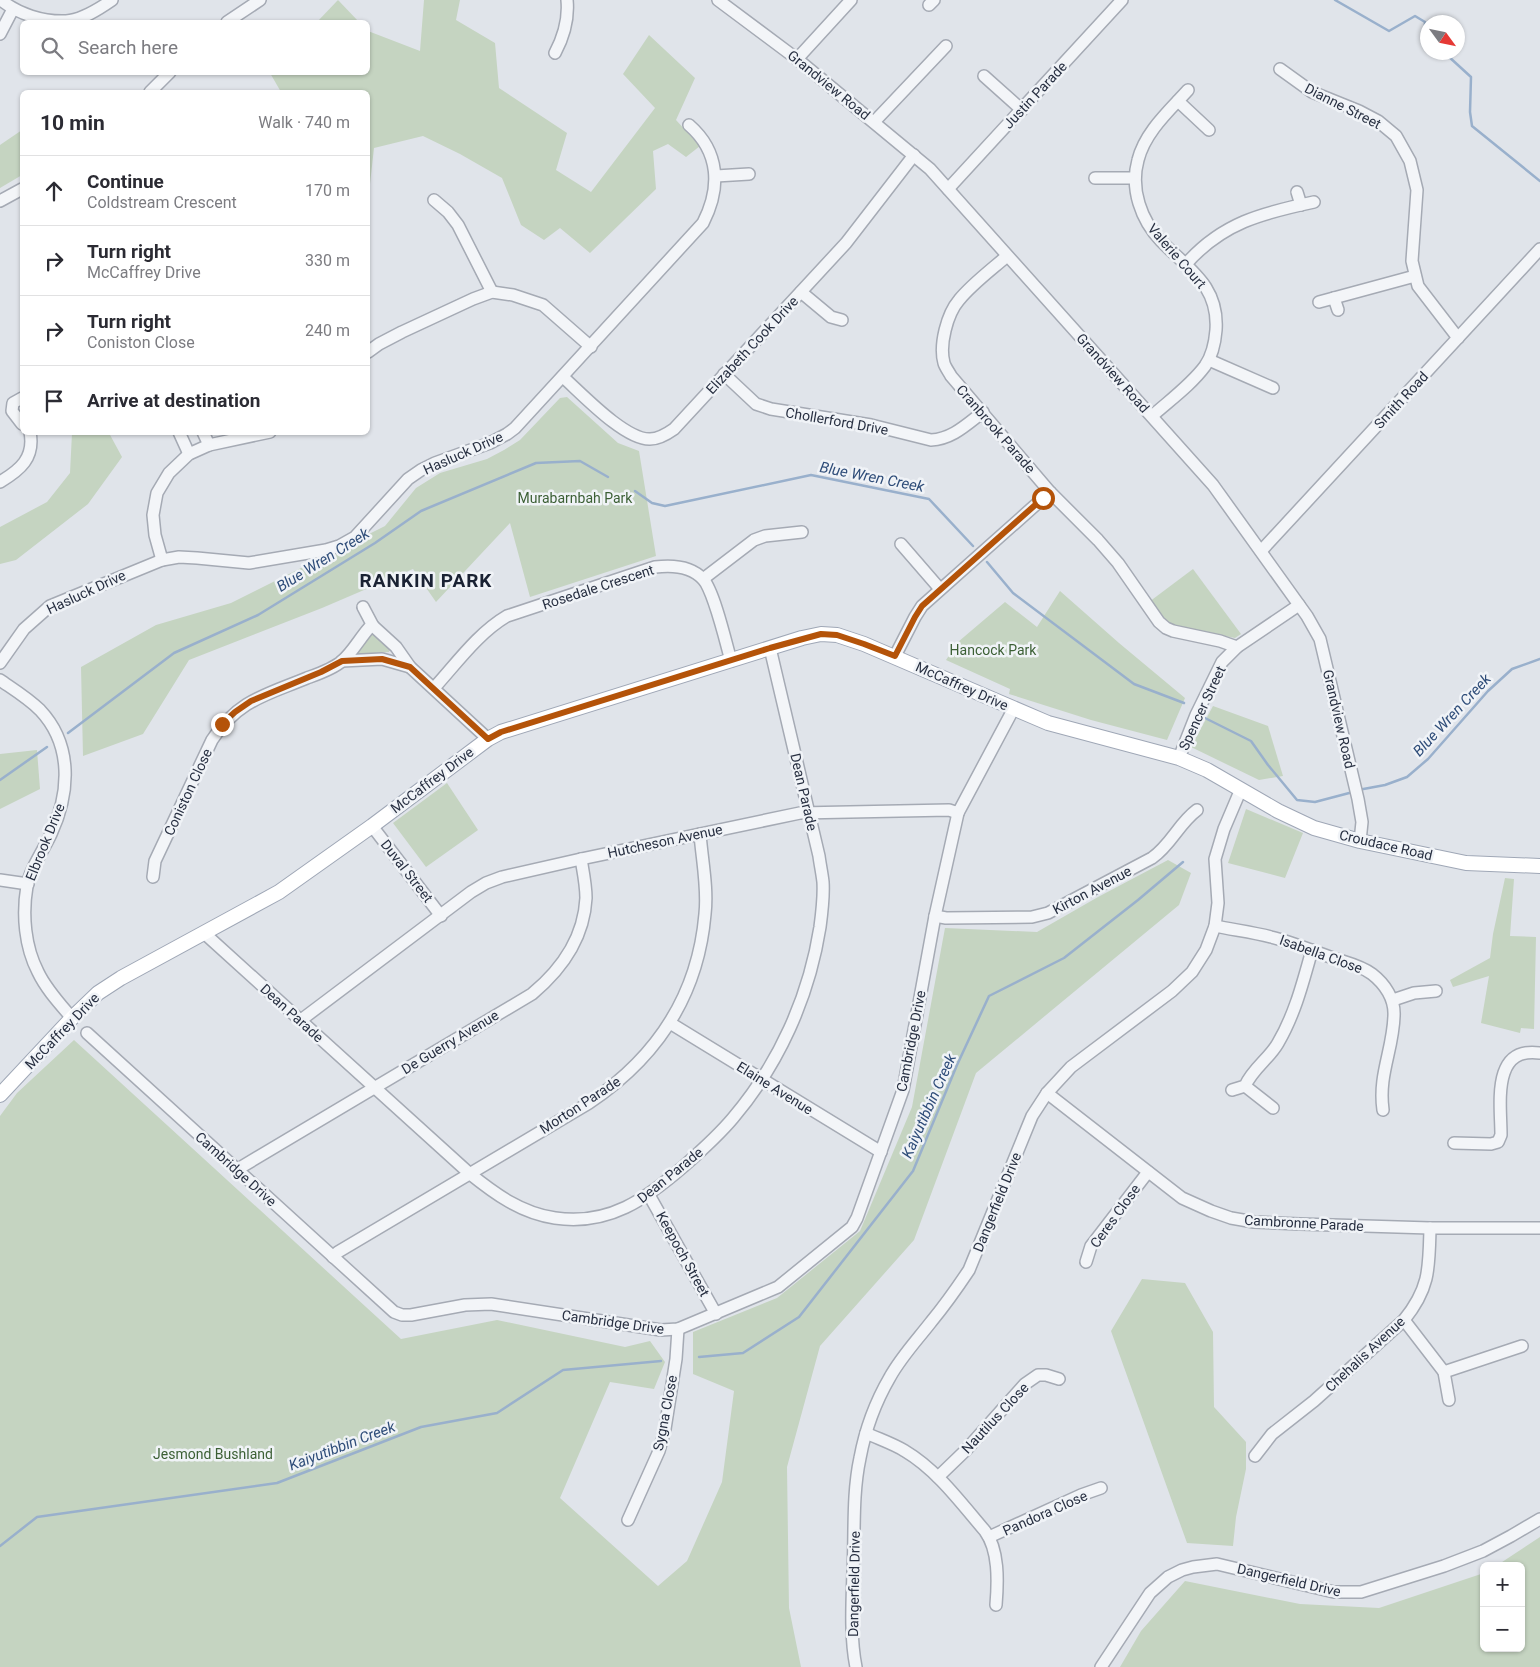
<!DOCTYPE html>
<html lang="en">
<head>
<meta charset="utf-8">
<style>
  body { margin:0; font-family:Roboto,sans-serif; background:#f7f7f7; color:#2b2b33 }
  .controls { position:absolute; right:15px; bottom:15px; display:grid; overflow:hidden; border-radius:8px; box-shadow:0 1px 4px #0004 }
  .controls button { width:45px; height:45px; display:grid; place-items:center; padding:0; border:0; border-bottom:1px solid #e1e1e2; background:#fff; color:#2b2b33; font:25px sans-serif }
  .compass { position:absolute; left:1420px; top:15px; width:45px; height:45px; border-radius:50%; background:#fff; box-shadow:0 1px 4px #0004; rotate:123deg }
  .stop { position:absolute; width:15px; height:15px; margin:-11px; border:4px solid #b45309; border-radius:50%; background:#fff }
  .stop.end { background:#b45309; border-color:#fff; box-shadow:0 1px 5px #0008 }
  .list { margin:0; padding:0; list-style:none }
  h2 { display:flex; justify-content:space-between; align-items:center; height:65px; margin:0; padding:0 20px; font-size:21px }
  h2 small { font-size:16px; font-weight:400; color:#7c7c81 }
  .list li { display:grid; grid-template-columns:32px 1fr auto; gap:15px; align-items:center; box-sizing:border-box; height:70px; padding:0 20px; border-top:1px solid #e1e1e2 }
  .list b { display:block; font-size:19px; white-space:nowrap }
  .list p { margin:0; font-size:16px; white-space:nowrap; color:#7c7c81 }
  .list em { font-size:16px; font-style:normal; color:#7c7c81 }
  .icon { flex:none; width:28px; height:28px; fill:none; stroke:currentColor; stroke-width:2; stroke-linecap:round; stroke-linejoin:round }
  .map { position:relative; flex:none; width:1540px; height:1667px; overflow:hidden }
  .search { position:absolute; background:#fff; box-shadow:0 1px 4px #0004; left:20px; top:20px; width:350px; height:55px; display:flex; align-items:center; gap:12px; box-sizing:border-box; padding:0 18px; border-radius:8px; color:#7c7c81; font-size:19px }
  .panel { position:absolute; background:#fff; box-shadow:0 1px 4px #0004; left:20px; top:90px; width:350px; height:345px; border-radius:8px }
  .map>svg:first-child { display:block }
  .green { fill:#c5d4c1 }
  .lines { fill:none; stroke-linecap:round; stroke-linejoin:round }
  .stream { stroke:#99b0cc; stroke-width:2.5 }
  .minor-casing { stroke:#a5aab4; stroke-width:14 }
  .major-casing { stroke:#9fa7b6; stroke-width:16 }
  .minor { stroke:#f3f5f8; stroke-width:11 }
  .major { stroke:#fff; stroke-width:14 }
  .route { stroke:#b45309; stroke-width:6 }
  .labels { text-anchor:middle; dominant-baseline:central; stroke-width:5; stroke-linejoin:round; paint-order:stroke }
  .street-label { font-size:14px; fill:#283042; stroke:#f0f3f7 }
  .park-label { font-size:14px; fill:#3b5f34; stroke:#f0f3f7 }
  .water-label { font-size:15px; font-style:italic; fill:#2f4d79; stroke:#f0f3f7 }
  .district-label { font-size:19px; font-weight:bold; letter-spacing:1px; fill:#1a2233; stroke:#f0f3f7 }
</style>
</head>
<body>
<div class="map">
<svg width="1540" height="1667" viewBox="0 0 1540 1667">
  <rect width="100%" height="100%" fill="#e0e4ea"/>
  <!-- green -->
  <g class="green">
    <path d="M338 0 359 22H317Z"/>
    <path d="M424 0H460L456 20 495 43 499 88 567 133 556 170 591 192 655 108 623 74 649 35 695 78 676 120 700 146 686 157 668 144 653 151 656 189 590 253 560 228 544 240 521 225 502 178 460 154 423 136 374 148 368 202V92H281L270 73 368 72V31L420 51Z"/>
    <path d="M22 130V175L0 188V145Z"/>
    <path d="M567 397 618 443 639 451 656 556 530 597 510 523 436 602 413 569 322 608 189 660 143 734 83 756 81 667 156 625 231 603 385 526 416 488 440 473 487 459 504 450 520 440 560 398Z"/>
    <path d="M72 433H109L122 457 88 504 16 560 0 564V527L47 502 70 473Z"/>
    <path d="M1193 569 1241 634 1235 638 1169 625 1149 602Z"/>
    <path d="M1060 591 1119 643 1185 698 1167 740 1091 720 1009 694 1010 689 946 660 958 642 1005 602 1037 627Z"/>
    <path d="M371 633H374L390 649 389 652 360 654 356 653Z"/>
    <path d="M1213 706 1268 726 1283 776 1259 780 1191 747Z"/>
    <path d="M37 750 40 789 0 809V754Z"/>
    <path d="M447 783 478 830 426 867 393 823Z"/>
    <path d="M1246 809 1303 833 1285 878 1228 863Z"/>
    <path d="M1168 860 1191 873 1179 905 976 1073 914 1240 820 1346 787 1467 789 1608 801 1667H0V1116L17 1093 74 1040 401 1339 497 1320 625 1347 650 1341 665 1362 654 1389 610 1382 560 1498 658 1586 687 1561 722 1482 734 1391 693 1374V1332L777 1298 860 1231 912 1107 945 928 1037 932 1098 897Z"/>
    <path d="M1505 878 1514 879 1510 936 1536 937 1534 1029 1521 1028 1520 1033 1481 1023 1489 976 1453 987 1450 980 1490 958 1493 934Z"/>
    <path d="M1142 1279 1185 1283 1213 1332 1214 1407 1246 1442V1469L1236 1517 1233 1546 1187 1543 1111 1331Z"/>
    <path d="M1540 1537V1667H1120L1141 1631 1185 1581 1300 1604 1379 1608 1484 1573V1648H1521V1566H1496Z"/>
  </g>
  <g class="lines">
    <!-- stream -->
    <g class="stream">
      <path d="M1335 0 1389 31 1415 16 1425 22 1424 43 1428 45"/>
      <path d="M1441 52 1448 56 1471 77 1470 112 1472 126 1540 181"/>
      <path d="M635 491 652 503 665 506 811 475 929 499 973 546"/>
      <path d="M987 562 1013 593 1134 684 1184 703"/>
      <path d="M1205 718 1251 741 1268 765 1297 800 1315 802 1353 792"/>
      <path d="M68 733 174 653 258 615 375 543 421 511 536 463 580 461 608 477"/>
      <path d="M0 780 47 747"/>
      <path d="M1358 790 1385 785 1407 777 1428 759 1488 691 1512 669 1540 659"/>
      <path d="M699 1357 743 1353 799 1317 913 1171 957 1065 989 996 1064 958 1138 900 1183 862"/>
      <path d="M0 1546 37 1517 277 1483 421 1427 497 1413 563 1370 661 1361"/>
    </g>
    <!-- minor casing -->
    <g class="minor-casing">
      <g id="minor">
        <path d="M1 0C18 14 43 22 66 21 82 20 99 9 112 0"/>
        <path d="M718 0 797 59 930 169 1213 485 1307 616 1320 639 1358 799 1362 822 1360 841"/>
        <path d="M929 5 934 0"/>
        <path d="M227 22 260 0"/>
        <path d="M0 34 13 9"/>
        <path d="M555 53C564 36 569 20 567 0"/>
        <path d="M797 59 851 0"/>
        <path d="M1280 69 1312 92 1359 111 1378 121 1396 136 1410 161 1417 190 1412 261 1418 286 1458 338"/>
        <path d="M984 76 1022 110"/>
        <path d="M150 92 170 72"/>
        <path d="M1178 101 1209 130"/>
        <path d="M874 122 946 46"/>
        <path d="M716 176 749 174"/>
        <path d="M1095 178H1135"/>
        <path d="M948 189 1122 0"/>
        <path d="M1297 192 1301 205"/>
        <path d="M434 200 448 212 458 225 492 292"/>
        <path d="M0 201 22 189"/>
        <path d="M1007 256C991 270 972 284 959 300 947 314 939 345 944 363 945 367 949 372 951 376L1050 492 1098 540 1118 563 1159 622 1166 628 1173 631 1220 641 1237 647"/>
        <path d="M1186 264C1222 223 1262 213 1314 202"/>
        <path d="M801 292 831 317 842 320"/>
        <path d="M1334 298 1338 310"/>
        <path d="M1319 302 1415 276"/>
        <path d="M368 352 379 344 402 332 473 299 492 292 513 295 543 305 591 347"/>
        <path d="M1209 360 1273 388"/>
        <path d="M724 374 756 404 771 409 871 425 931 440C952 439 966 425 983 412"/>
        <path d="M563 377C582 394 625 440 650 439 659 439 667 434 674 429L846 243 914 155"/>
        <path d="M22 398 13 403 12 411 22 424"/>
        <path d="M1152 416C1170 400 1191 385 1205 366 1212 356 1215 343 1216 330 1219 285 1188 269 1161 241 1141 220 1130 189 1138 160 1145 132 1169 111 1188 90"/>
        <path d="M179 432 189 454"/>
        <path d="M203 432 209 445"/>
        <path d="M0 482C20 470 35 458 30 432"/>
        <path d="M901 544 940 589"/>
        <path d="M1261 551 1540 249"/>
        <path d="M162 560 155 535 153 515 157 493 169 473 189 454 209 445 270 432"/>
        <path d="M703 579 754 540 765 536 802 532"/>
        <path d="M363 607 373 626"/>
        <path d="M895 656 915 617 922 606 1050 492"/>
        <path d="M342 661 382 659 410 667"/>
        <path d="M0 663 24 629 50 606 162 560 179 557 197 558 249 563 326 550 339 546 355 537 408 479 421 470 435 463 490 443 507 434 515 428 703 223C721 188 720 152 689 125"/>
        <path d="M0 680C13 689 28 698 40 710 73 745 70 793 51 834 43 851 30 869 27 886 22 915 25 947 38 972 46 989 60 1004 72 1018"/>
        <path d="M434 688C456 664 478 633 507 616L655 567C671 565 691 566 703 579 714 591 726 643 731 661"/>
        <path d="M1179 758 1196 715 1222 662 1237 647 1299 605"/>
        <path d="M372 826 441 916"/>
        <path d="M153 877 155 861 212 740C238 700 266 695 307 678 318 674 333 669 342 661 352 653 360 638 369 628L373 626 396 647 410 667 488 739"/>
        <path d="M0 880 28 884"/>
        <path d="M935 916 946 918 1032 917 1048 913 1152 858C1171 845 1179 823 1197 810"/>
        <path d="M1215 926C1234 930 1253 932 1271 937 1292 942 1313 951 1333 958 1345 962 1362 966 1372 974 1385 984 1395 999 1394 1016 1393 1050 1378 1075 1383 1110"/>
        <path d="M204 933 469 1173C495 1194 521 1213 555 1218 609 1226 646 1199 684 1166 701 1151 718 1136 733 1118 779 1064 809 997 820 927 822 912 824 897 823 882 822 873 820 864 819 856L770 648"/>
        <path d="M1393 1000 1414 993 1436 991"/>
        <path d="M301 1020 471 892 486 883 502 877 581 859 800 813 949 810 958 813 1014 708"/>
        <path d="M670 1023 881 1152"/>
        <path d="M87 1033 394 1312 402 1315H411L465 1305 491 1304 661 1330 678 1329 778 1287 852 1227 857 1218 903 1090 935 916 958 813"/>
        <path d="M1245 1086 1273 1108"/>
        <path d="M1232 1090 1245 1086C1253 1068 1269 1059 1278 1043 1295 1014 1303 982 1312 950"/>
        <path d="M1047 1093 1182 1198 1211 1211 1231 1218 1254 1222 1300 1224 1430 1228H1540"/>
        <path d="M1454 1143 1491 1144 1498 1142 1501 1135C1501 1104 1491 1046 1540 1053"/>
        <path d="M237 1170 243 1166 532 994C562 969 584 938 586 898 586 885 583 871 581 859"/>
        <path d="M649 1195 716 1314"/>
        <path d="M333 1257 338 1252 589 1103C656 1058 698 996 705 914 708 888 702 860 700 834"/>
        <path d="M1086 1262 1091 1246 1148 1172"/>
        <path d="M1404 1320 1444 1372 1449 1400"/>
        <path d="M1444 1372 1522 1346"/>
        <path d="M866 1433C879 1439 894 1444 905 1451 937 1470 961 1503 985 1531 999 1550 998 1581 996 1605"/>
        <path d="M1255 1456 1272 1434 1314 1401 1404 1320C1430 1288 1429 1268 1430 1228"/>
        <path d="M938 1477 966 1450 1025 1384 1038 1375H1046L1059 1379"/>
        <path d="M628 1520 659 1451 665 1429 676 1359 678 1329"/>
        <path d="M989 1537 1081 1495 1101 1488"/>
        <path d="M856 1667C850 1637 852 1603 853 1572 855 1535 852 1495 860 1458 865 1431 876 1401 890 1377 901 1357 917 1340 931 1322 945 1305 957 1288 969 1270L1032 1116 1047 1093 1071 1067 1172 991 1192 972 1206 950 1215 926 1218 903 1215 859 1224 829 1241 789"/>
        <path d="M1101 1667 1150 1593 1168 1577 1182 1570 1193 1567 1217 1564 1334 1592H1361L1444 1566 1483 1551 1511 1536 1540 1519"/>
      </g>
    </g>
    <!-- major casing -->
    <g class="major-casing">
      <path id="major" d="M0 1095 72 1018 98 993 121 978 279 892 372 826 488 739 501 732 802 638 821 634 837 635 864 644 1048 723 1179 758 1207 770 1278 811 1314 828 1360 841 1466 863 1540 866"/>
    </g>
    <!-- minor -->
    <use href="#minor" class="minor"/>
    <!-- major -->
    <use href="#major" class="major"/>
  </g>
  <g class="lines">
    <!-- route -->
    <path class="route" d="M222 724 235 712 251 701 321 672 342 661 382 659 410 667 488 739 501 732 770 648 821 634 837 635 864 644 895 656 915 617 922 606 1043 498"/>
  </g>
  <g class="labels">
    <!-- street labels -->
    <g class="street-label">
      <text transform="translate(829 85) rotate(39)">Grandview Road</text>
      <text transform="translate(1035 95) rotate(-47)">Justin Parade</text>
      <text transform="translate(1343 106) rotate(27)">Dianne Street</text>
      <text transform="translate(1177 256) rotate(49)">Valerie Court</text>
      <text transform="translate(752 345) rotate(-47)">Elizabeth Cook Drive</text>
      <text transform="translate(1113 373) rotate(48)">Grandview Road</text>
      <text transform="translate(1401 400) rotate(-47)">Smith Road</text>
      <text transform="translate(837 421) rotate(10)">Chollerford Drive</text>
      <text transform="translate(996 429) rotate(49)">Cranbrook Parade</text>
      <text transform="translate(463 453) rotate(-24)">Hasluck Drive</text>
      <text transform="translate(598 587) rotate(-18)">Rosedale Crescent</text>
      <text transform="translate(86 592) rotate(-25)">Hasluck Drive</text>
      <text transform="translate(962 686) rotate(24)">McCaffrey Drive</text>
      <text transform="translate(1202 708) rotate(-65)">Spencer Street</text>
      <text transform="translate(1339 719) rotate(77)">Grandview Road</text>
      <text transform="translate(432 780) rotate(-37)">McCaffrey Drive</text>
      <text transform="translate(188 792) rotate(-65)">Coniston Close</text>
      <text transform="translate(804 792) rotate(77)">Dean Parade</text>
      <text transform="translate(665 841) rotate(-12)">Hutcheson Avenue</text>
      <text transform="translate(45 842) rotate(-68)">Elbrook Drive</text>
      <text transform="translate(1386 845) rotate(13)">Croudace Road</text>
      <text transform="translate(407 871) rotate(52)">Duval Street</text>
      <text transform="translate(1092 890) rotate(-28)">Kirton Avenue</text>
      <text transform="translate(1321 954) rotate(20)">Isabella Close</text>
      <text transform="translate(292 1013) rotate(42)">Dean Parade</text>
      <text transform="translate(62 1031) rotate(-46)">McCaffrey Drive</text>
      <text transform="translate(911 1041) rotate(-79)">Cambridge Drive</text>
      <text transform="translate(450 1042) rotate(-31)">De Guerry Avenue</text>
      <text transform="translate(775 1088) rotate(32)">Elaine Avenue</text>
      <text transform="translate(580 1105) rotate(-33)">Morton Parade</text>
      <text transform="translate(236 1169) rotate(42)">Cambridge Drive</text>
      <text transform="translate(670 1175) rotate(-39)">Dean Parade</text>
      <text transform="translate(997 1202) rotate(-68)">Dangerfield Drive</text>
      <text transform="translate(1115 1216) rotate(-54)">Ceres Close</text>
      <text transform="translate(1304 1223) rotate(3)">Cambronne Parade</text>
      <text transform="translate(683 1254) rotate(61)">Keepoch Street</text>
      <text transform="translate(613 1322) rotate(8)">Cambridge Drive</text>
      <text transform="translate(1365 1354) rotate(-43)">Chehalis Avenue</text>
      <text transform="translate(665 1413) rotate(-79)">Sygna Close</text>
      <text transform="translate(995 1418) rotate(-47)">Nautilus Close</text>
      <text transform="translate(1045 1513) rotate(-24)">Pandora Close</text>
      <text transform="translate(1289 1580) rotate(13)">Dangerfield Drive</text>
      <text transform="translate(854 1584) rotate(-89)">Dangerfield Drive</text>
    </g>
    <!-- park labels -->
    <g class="park-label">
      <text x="575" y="498">Murabarnbah Park</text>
      <text x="993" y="650">Hancock Park</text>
      <text x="213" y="1454">Jesmond Bushland</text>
    </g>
    <!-- water labels -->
    <g class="water-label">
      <text transform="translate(872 477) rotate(11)">Blue Wren Creek</text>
      <text transform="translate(323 560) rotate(-32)">Blue Wren Creek</text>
      <text transform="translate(1452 715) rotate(-47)">Blue Wren Creek</text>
      <text transform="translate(929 1106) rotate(-66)">Kaiyutibbin Creek</text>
      <text transform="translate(342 1446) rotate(-21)">Kaiyutibbin Creek</text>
    </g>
    <!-- district labels -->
    <g class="district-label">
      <text x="426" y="580">RANKIN PARK</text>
    </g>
  </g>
</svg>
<div class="controls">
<button>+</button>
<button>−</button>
</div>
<svg class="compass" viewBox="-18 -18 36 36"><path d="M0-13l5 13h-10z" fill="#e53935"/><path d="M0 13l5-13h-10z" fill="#7c7c81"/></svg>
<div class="stop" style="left:1043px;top:498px"></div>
<div class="stop end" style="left:222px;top:724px"></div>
<div class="search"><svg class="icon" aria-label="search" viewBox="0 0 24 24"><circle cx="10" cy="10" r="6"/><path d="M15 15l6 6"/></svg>Search here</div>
<section class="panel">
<h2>10 min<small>Walk · 740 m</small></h2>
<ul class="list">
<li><svg class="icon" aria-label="ahead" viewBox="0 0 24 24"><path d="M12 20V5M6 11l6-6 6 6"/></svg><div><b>Continue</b><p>Coldstream Crescent</p></div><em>170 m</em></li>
<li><svg class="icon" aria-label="right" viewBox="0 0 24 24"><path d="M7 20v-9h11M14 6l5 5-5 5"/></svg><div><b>Turn right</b><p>McCaffrey Drive</p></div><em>330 m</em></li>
<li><svg class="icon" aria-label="right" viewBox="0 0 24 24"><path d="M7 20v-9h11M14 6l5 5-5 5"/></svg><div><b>Turn right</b><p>Coniston Close</p></div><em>240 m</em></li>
<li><svg class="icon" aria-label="arrive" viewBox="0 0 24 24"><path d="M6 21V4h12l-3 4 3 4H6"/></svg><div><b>Arrive at destination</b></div></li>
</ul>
</section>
</div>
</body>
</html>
